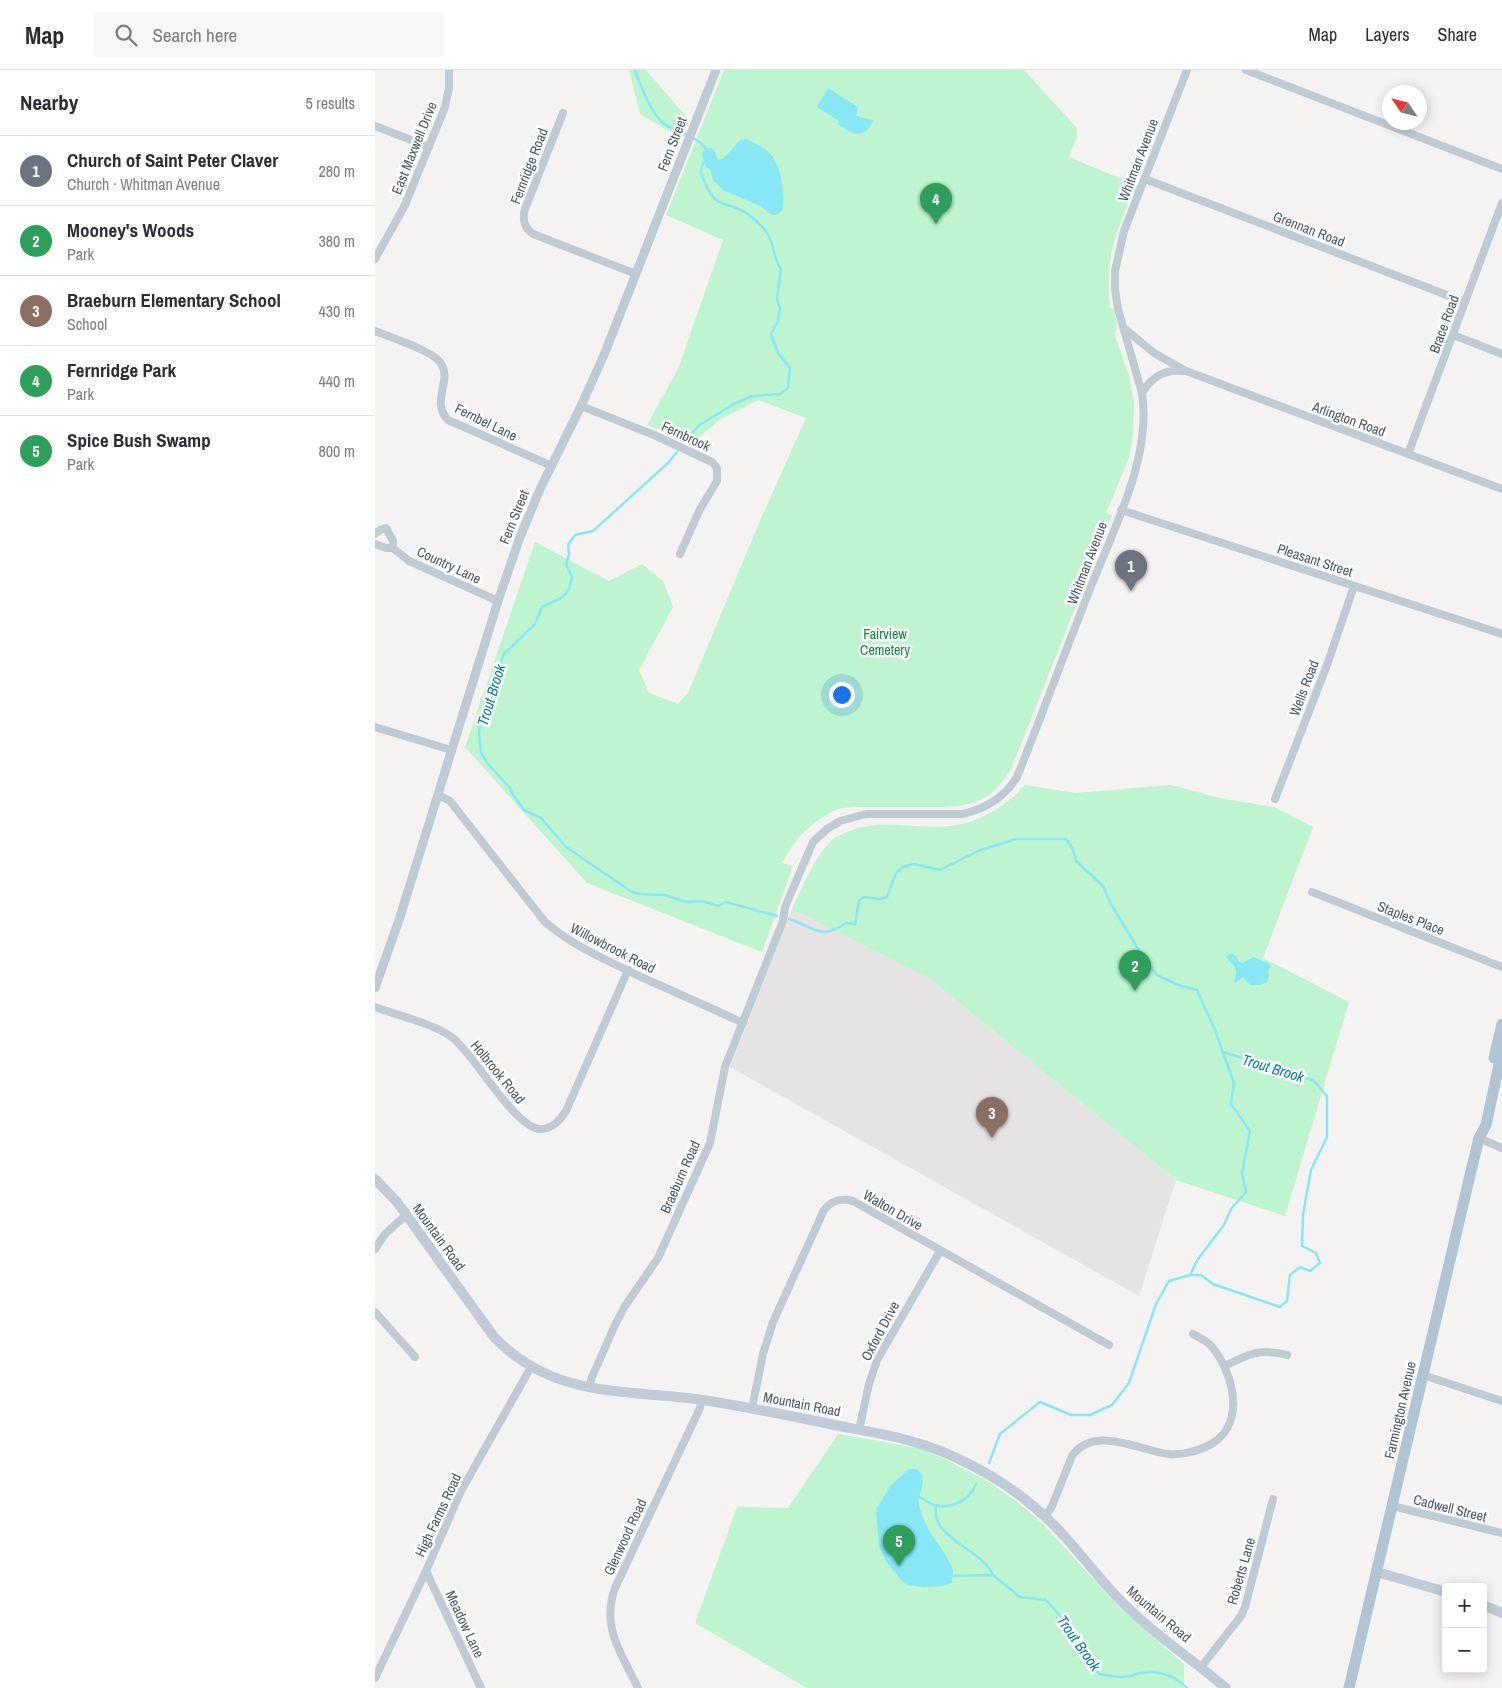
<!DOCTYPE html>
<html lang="en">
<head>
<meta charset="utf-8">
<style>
  body { margin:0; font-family:"Archivo Narrow",sans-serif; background:#f7f7f7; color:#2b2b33 }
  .controls { position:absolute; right:15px; bottom:15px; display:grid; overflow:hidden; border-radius:5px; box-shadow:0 2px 12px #0003 }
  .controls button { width:45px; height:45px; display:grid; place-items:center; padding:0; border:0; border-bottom:1px solid #e1e1e2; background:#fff; color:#2b2b33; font:25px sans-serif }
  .compass { position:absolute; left:1007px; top:15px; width:45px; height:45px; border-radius:50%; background:#fff; box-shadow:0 2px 12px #0003; rotate:305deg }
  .you { position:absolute; left:466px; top:624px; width:18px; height:18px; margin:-12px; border:4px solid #fff; border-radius:50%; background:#1a73e8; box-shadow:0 0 0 8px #1a73e833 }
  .badge { display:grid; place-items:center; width:32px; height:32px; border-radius:50%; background:#db2777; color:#fff; font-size:16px; font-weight:700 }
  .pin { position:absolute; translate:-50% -41px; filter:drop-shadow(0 1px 2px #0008) }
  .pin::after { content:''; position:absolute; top:26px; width:18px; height:15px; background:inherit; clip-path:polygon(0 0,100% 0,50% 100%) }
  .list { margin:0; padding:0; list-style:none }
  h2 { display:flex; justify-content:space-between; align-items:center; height:65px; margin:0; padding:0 20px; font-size:21px }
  h2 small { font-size:16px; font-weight:400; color:#7c7c81 }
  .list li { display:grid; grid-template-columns:32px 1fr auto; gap:15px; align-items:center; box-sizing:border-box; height:70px; padding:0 20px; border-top:1px solid #e1e1e2 }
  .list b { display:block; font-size:19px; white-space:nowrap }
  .list p { margin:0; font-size:16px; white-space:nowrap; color:#7c7c81 }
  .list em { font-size:16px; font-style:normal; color:#7c7c81 }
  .icon { flex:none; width:28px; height:28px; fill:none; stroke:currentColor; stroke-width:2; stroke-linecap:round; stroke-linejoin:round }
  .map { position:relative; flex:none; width:1127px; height:1618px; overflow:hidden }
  header { display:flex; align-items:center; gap:30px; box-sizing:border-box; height:70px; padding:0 25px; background:#fff; border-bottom:1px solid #e1e1e2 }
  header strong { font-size:24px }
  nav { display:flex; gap:28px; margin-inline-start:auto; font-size:18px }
  .search { width:350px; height:45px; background:#f7f7f7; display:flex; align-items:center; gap:12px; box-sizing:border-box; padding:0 18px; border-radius:5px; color:#7c7c81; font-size:19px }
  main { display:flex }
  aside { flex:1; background:#fff }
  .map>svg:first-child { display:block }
  .education { fill:#e6e3e4 }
  .green { fill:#bef4cf }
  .water { fill:#88e7f5 }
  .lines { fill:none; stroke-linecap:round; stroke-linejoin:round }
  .stream { stroke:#88e7f5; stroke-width:2.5 }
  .river { stroke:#88e7f5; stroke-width:14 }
  .minor { stroke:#bfcbd3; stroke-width:8 }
  .tertiary { stroke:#bfcbd3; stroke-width:9 }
  .secondary { stroke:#bfccd7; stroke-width:10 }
  .primary { stroke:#b0c4d3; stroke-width:11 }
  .labels { text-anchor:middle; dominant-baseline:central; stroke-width:5; stroke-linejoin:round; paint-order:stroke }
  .street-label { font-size:14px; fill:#485862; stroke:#fff }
  .park-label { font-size:14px; fill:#0e8841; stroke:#fff }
  .water-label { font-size:15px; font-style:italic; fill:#047f92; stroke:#fff }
</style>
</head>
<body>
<header>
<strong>Map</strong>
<div class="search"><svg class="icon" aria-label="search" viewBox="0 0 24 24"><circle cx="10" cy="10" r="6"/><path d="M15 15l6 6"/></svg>Search here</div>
<nav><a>Map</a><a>Layers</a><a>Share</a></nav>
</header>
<main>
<aside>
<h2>Nearby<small>5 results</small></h2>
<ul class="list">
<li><span class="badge" style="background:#6b7280">1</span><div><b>Church of Saint Peter Claver</b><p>Church · Whitman Avenue</p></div><em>280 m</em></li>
<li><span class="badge" style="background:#2e9e5b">2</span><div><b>Mooney's Woods</b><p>Park</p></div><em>380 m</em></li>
<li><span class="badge" style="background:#8d6e63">3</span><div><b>Braeburn Elementary School</b><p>School</p></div><em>430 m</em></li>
<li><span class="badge" style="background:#2e9e5b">4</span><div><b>Fernridge Park</b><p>Park</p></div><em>440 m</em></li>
<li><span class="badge" style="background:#2e9e5b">5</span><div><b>Spice Bush Swamp</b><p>Park</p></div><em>800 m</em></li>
</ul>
</aside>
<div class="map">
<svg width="1127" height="1618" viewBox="0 0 1127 1618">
  <rect width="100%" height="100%" fill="#f5f2f2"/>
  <!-- education -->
  <path class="education" d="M417 839 555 909 801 1110 764 1226 355 997Z"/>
  <!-- green -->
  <g class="green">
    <path d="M254 0H271L315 51 305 68 265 44Z"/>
    <path d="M349 0H649L702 58V67L694 87 763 116 760 123 757 124C739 168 730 189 735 238L739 239 742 254 740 266 754 306 759 332 758 367 754 388 731 443 737 445 636 699C615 736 590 737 552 737 532 737 513 737 494 737 484 737 470 736 460 740 457 741 453 744 450 746 429 759 419 771 407 793L418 796 387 882 212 813 90 677 160 472 234 511 267 494 288 511 298 537 264 600 274 623 303 634 313 623 384 453 431 348 383 330 346 349 318 372 272 355 303 299 348 170 291 145Z"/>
    <path d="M650 715 701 723 796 715 845 728 899 737 938 757 888 888 974 932 910 1146 801 1110 555 909 417 839C428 816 438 789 457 770 460 767 465 765 470 763 504 747 540 760 575 756 603 753 632 736 650 715Z"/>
    <path d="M463 1364 549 1379 611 1410 645 1434 668 1454 745 1538 809 1594V1618H432L320 1553 362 1437 413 1438Z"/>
  </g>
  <!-- water -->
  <g class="water">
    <path d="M453 18 483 37 481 46 498 50C490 72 476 63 462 54L464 51 442 37Z"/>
    <path d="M371 69C381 73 391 78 398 87 406 99 411 126 407 141L401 145H397L385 136 348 120 338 110 333 93 349 88 365 70Z"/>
    <path d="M856 883 861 886 864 892 867 893 878 887 895 894V897L893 900 894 906 892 912 885 915H875L869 908H866L861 913 859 911C865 898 858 896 851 887Z"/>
    <path d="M534 1399H542C555 1412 542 1421 544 1435 549 1461 568 1476 577 1497 579 1502 577 1508 577 1513L567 1516 549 1517 532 1515 526 1510 512 1493 504 1477 501 1439 516 1415Z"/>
  </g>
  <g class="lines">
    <!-- stream -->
    <g class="stream">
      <path d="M260 0C265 15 276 42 287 52 302 65 326 64 334 85 331 89 327 93 326 99 326 107 335 125 341 130 346 134 353 135 359 137 372 142 384 152 392 163 400 174 398 189 406 199L402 229 405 238 403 251 396 264 403 283 415 298 413 318 405 324 377 326 359 334 323 356 310 372"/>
      <path d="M302 382 293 393 218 461 200 465 193 475 194 484 191 494 197 507 194 519 188 527 167 537 160 554 129 584 122 601 123 611 105 652 104 664 106 683 114 695 135 718 137 723 149 740 166 748 191 777 257 822 265 824 290 825 311 832 327 831 343 836 351 832 402 846"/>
      <path d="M414 849C439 857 445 871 471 853L480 854 484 831 489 827 505 829 512 827 521 803 528 797 539 794 565 800 603 781 641 769H691L698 779 701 791 728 816 736 834 766 884 782 905 803 915 822 920 840 960 859 1013 856 1034 875 1061 867 1103 871 1122 856 1139 849 1155 823 1189 815 1205 794 1211 781 1234 754 1313 737 1335 715 1345H696L665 1332 625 1364 614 1393"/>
      <path d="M815 1205H826L838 1214 905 1237 912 1231 915 1205 925 1197 935 1201 945 1193 941 1183 927 1176 928 1145 936 1100 952 1067V1026L938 1010 848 982"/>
      <path d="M542 1426C547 1428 551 1431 556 1434 573 1441 595 1431 601 1414"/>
      <path d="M561 1435C555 1469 606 1478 618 1505"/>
      <path d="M574 1506 618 1505 645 1527 671 1530 696 1558 724 1604C734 1606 744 1608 755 1606 759 1606 762 1603 766 1603 784 1600 800 1606 812 1618"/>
    </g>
    <!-- river -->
    <path class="river" d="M334 85 336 92"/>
    <!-- minor -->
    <g class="minor">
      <path d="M871 0 1127 99"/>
      <path d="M188 43 150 139C147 150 149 158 158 164L261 204"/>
      <path d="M0 56 54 77"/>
      <path d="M770 109 1090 232"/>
      <path d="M0 189 30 135 70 37 74 18V0"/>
      <path d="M749 258 779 283 811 301 1127 419"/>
      <path d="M0 261C14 267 55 280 64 291 80 310 54 330 73 350L177 396"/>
      <path d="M1078 265 1127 284"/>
      <path d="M767 323C776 308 789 299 807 301"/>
      <path d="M206 336 279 365 337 392 342 398V411L325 439 305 484"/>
      <path d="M1033 384 1127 133"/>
      <path d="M746 440 1127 564"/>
      <path d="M0 464 5 460 11 458 18 471V478"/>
      <path d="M0 474 11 478H18L34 491 123 531"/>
      <path d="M0 657 76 680"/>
      <path d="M63 725 75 731 170 852C198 876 233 891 266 907 300 922 334 937 368 953"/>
      <path d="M900 729 952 595 979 516"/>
      <path d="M937 822 1127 897"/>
      <path d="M0 937C22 945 60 954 78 968 101 987 138 1055 164 1059 177 1060 185 1050 191 1041L253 900"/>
      <path d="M1104 1068 1127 1078"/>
      <path d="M0 1179 10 1164 31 1145"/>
      <path d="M0 1242 40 1287"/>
      <path d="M850 1296C873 1284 886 1278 912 1285"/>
      <path d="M1048 1305 1127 1331"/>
      <path d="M214 1318 217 1307 240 1255 250 1236 283 1188 335 1073 350 997 408 851 410 837 438 772 452 759 465 751 491 744H588C611 738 629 728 642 707 667 645 690 582 715 519 738 460 777 388 767 323L743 239 740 219V201L749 161 812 0"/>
      <path d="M377 1338 388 1284 398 1252 449 1140C457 1130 466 1128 478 1131L734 1275"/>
      <path d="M484 1360 494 1314 502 1290 565 1181"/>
      <path d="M1017 1436 1127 1463"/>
      <path d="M670 1447 677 1436 697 1386C719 1354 765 1381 794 1384 808 1385 825 1381 838 1373 871 1352 858 1302 837 1277 832 1271 825 1268 818 1264"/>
      <path d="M51 1501 106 1618"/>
      <path d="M826 1597 866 1546 870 1537 898 1429"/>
      <path d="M0 1608 51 1501 86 1421 156 1297"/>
      <path d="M263 1618C246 1583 226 1557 240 1518L325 1338 326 1330"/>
    </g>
    <!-- tertiary -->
    <path class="tertiary" d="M0 918 24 850 123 531 145 467 166 417 206 336 229 285 341 0"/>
    <!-- secondary -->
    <g class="secondary">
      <path d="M0 1109 22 1132 119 1267C179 1329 250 1319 328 1330 374 1337 420 1347 465 1356 502 1363 540 1369 575 1385 619 1404 659 1432 691 1468 710 1489 727 1512 747 1532 778 1564 817 1589 851 1618"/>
      <path d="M1002 1502 1071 1522"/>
      <path d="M1108 1535 1127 1543"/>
    </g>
    <!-- primary -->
    <g class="primary">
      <path d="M1119 988 1127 954"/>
      <path d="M974 1618 1097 1097 1104 1068 1111 1055 1127 981"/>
    </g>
  </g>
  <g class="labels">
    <!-- street labels -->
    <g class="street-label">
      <text transform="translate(297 74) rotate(-69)">Fern Street</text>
      <text transform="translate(39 78) rotate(-68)">East Maxwell Drive</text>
      <text transform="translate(763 90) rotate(-69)">Whitman Avenue</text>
      <text transform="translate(154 96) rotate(-69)">Fernridge Road</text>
      <text transform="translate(934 159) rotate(21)">Grennan Road</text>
      <text transform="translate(1069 254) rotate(-70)">Brace Road</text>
      <text transform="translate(974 349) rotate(20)">Arlington Road</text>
      <text transform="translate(111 352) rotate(26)">Fernbel Lane</text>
      <text transform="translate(311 366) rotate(25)">Fernbrook</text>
      <text transform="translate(139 447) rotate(-68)">Fern Street</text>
      <text transform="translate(940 490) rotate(18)">Pleasant Street</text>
      <text transform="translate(712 493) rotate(-69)">Whitman Avenue</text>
      <text transform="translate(74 495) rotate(25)">Country Lane</text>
      <text transform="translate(929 618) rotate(-69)">Wells Road</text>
      <text transform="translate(1036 848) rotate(21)">Staples Place</text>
      <text transform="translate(238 878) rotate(27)">Willowbrook Road</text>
      <text transform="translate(123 1002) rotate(51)">Holbrook Road</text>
      <text transform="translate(305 1107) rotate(-66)">Braeburn Road</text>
      <text transform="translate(518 1140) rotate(30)">Walton Drive</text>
      <text transform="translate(64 1167) rotate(54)">Mountain Road</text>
      <text transform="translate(505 1261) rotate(-62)">Oxford Drive</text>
      <text transform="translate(427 1334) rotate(11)">Mountain Road</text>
      <text transform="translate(1025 1340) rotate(-77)">Farmington Avenue</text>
      <text transform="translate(1075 1438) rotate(14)">Cadwell Street</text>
      <text transform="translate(63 1445) rotate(-65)">High Farms Road</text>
      <text transform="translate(250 1467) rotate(-65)">Glenwood Road</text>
      <text transform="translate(866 1501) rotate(-74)">Roberts Lane</text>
      <text transform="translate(784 1544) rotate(40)">Mountain Road</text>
      <text transform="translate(90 1554) rotate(65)">Meadow Lane</text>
    </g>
    <!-- park labels -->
    <g class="park-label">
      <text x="510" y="564">Fairview<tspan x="510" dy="16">Cemetery</tspan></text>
    </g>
    <!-- water labels -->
    <g class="water-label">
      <text transform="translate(116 625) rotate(-73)">Trout Brook</text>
      <text transform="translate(898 998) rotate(17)">Trout Brook</text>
      <text transform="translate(704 1573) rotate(55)">Trout Brook</text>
    </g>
  </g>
</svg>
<div class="controls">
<button>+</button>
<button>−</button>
</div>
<svg class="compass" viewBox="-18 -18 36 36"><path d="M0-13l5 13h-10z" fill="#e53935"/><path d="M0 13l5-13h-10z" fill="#7c7c81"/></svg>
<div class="you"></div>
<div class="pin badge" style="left:756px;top:521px;background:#6b7280">1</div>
<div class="pin badge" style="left:760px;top:921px;background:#2e9e5b">2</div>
<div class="pin badge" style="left:617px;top:1068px;background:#8d6e63">3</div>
<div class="pin badge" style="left:561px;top:154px;background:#2e9e5b">4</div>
<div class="pin badge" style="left:524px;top:1496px;background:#2e9e5b">5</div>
</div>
</main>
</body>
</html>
